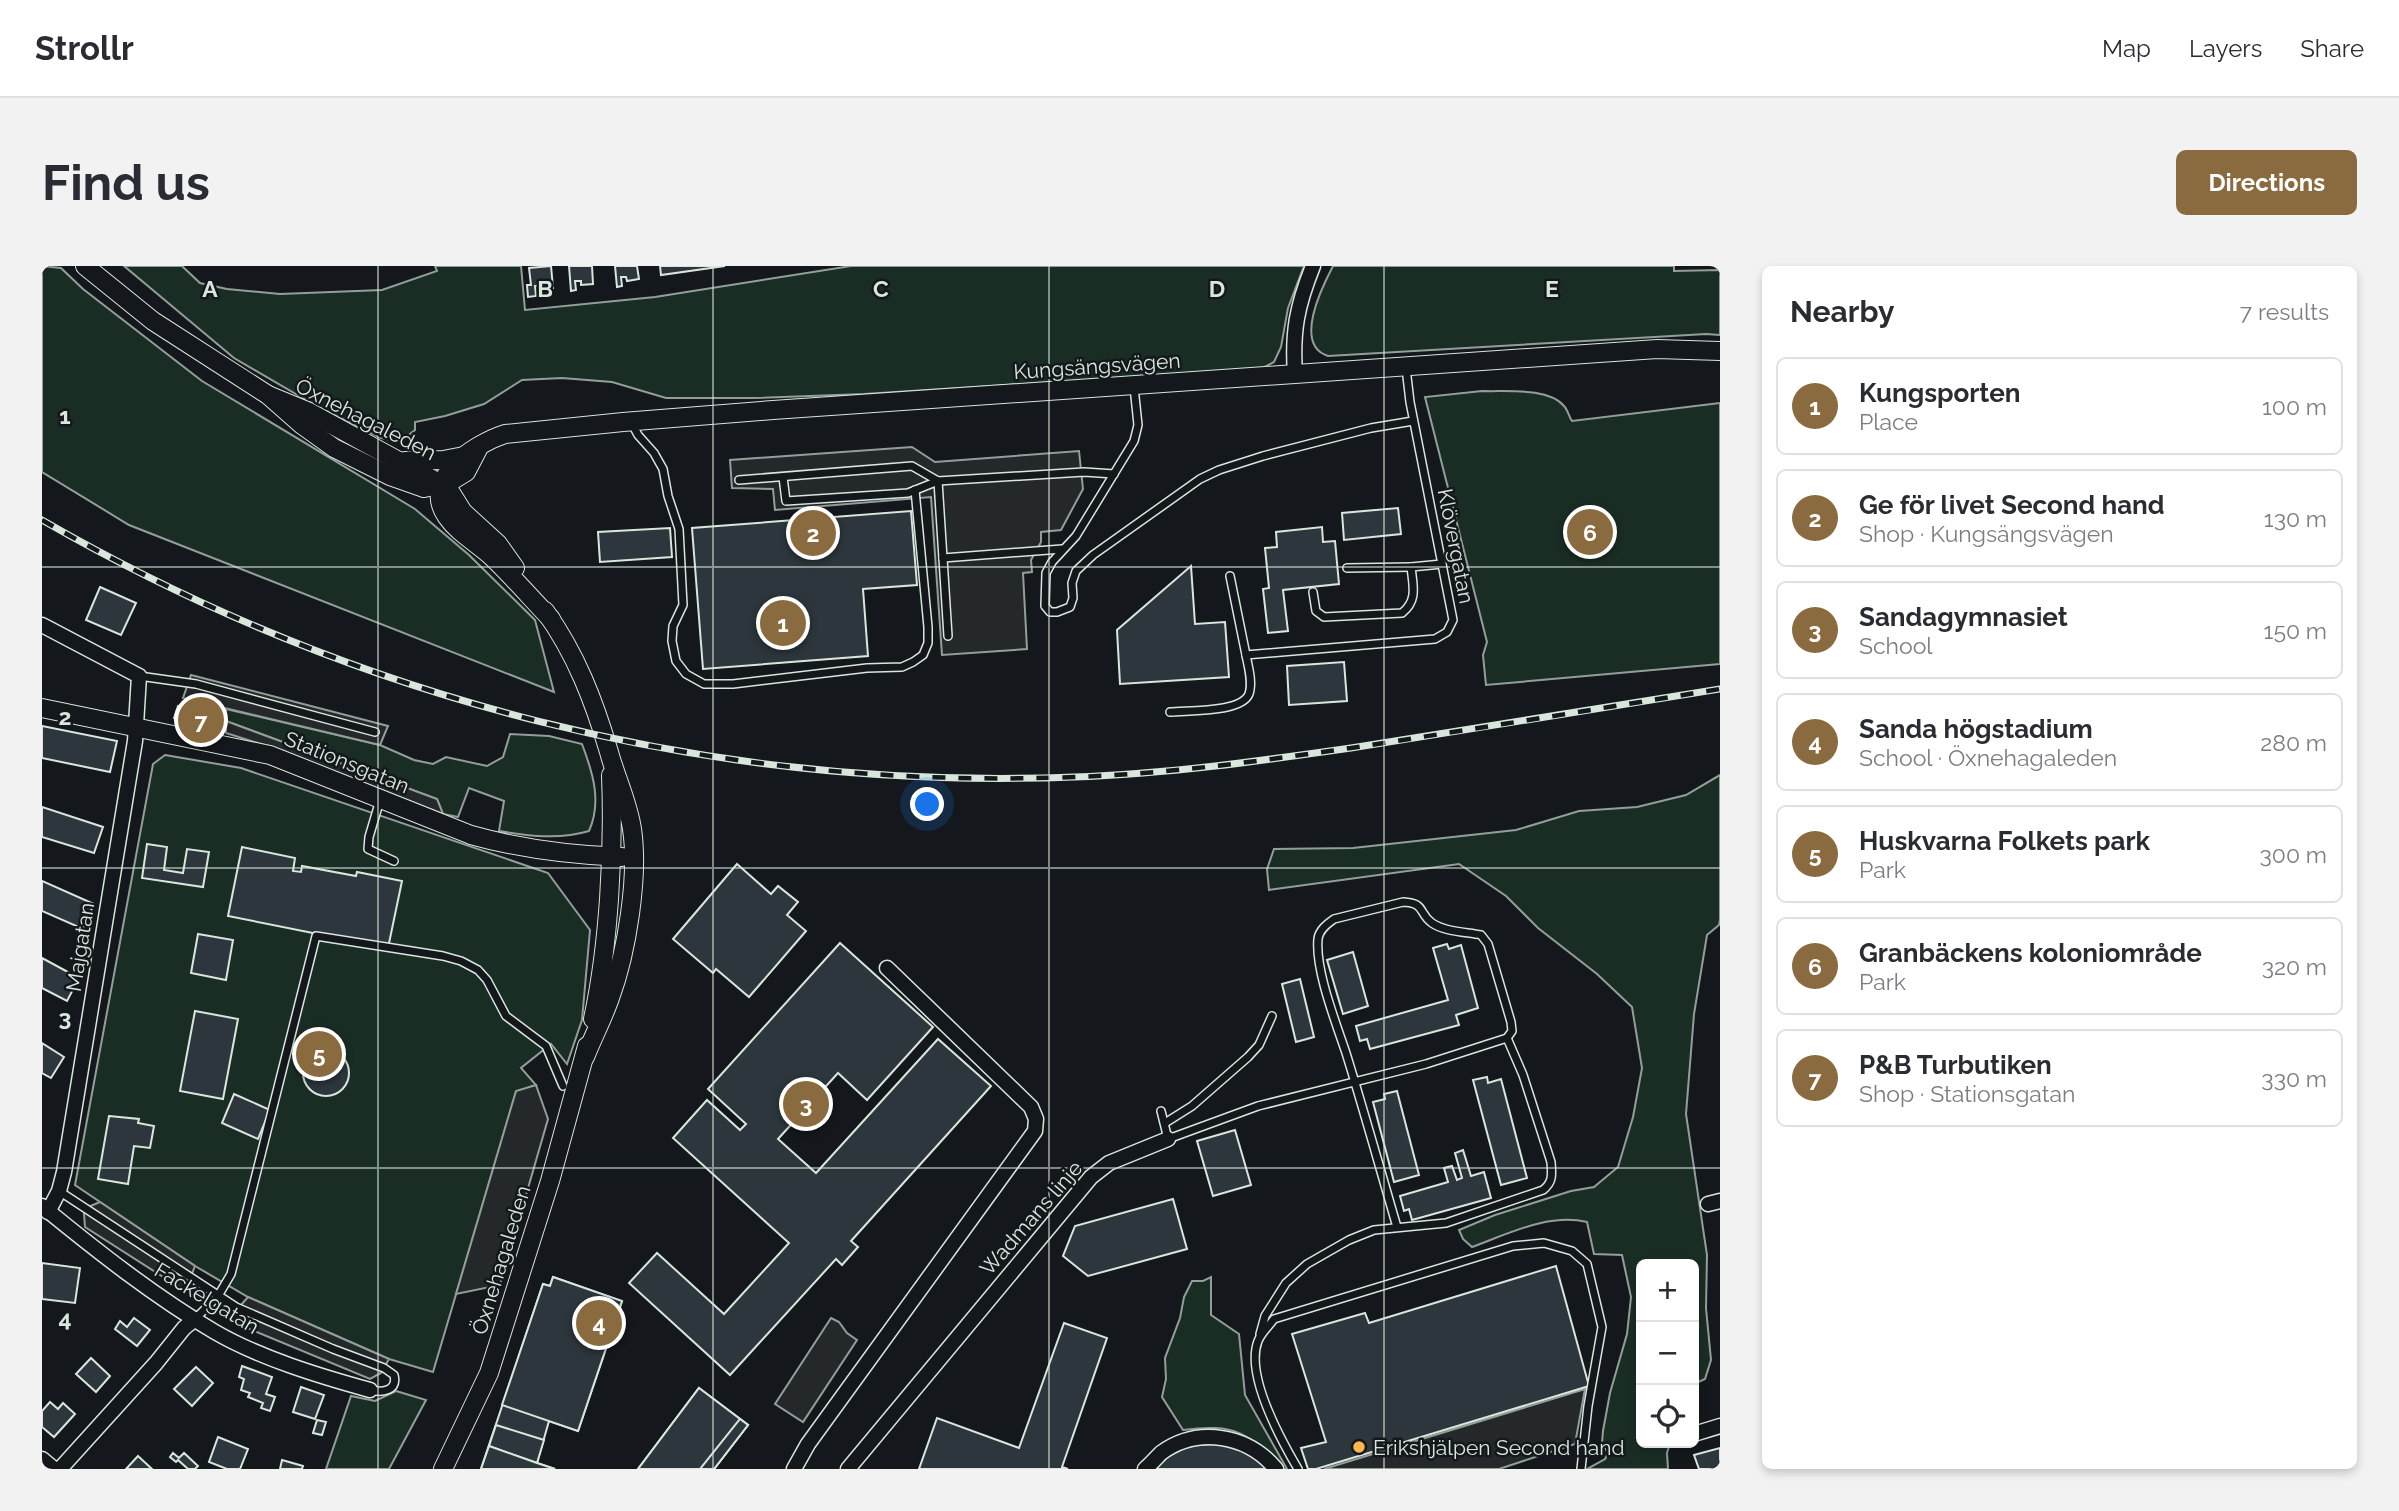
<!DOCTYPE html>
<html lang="en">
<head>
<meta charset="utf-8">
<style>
  body { margin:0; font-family:Raleway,sans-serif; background:#f2f2f3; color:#2b2b33 }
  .controls { position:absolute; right:21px; bottom:21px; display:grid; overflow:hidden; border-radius:10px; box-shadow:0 4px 10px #0003 }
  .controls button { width:63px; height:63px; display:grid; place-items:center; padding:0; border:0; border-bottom:2px solid #e1e1e2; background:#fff; color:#2b2b33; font:35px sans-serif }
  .you { position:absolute; left:886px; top:539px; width:24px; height:24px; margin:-18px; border:5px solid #fff; border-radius:50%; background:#1a73e8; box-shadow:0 0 0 10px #1a73e833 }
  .badge { display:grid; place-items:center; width:46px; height:46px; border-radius:50%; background:#8a6a3f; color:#fff; font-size:23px; font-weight:700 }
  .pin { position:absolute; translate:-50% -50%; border:4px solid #fff; box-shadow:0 2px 7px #0006 }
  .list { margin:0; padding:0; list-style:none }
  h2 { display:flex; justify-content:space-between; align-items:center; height:91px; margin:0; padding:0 28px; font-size:30px }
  h2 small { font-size:23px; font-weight:400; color:#7c7c81 }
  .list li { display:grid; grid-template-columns:46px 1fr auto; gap:21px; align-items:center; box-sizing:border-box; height:98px; margin:0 14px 14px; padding:0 14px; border:2px solid #e1e1e2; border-radius:10px }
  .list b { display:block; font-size:26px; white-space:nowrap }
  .list p { margin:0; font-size:23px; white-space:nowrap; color:#7c7c81 }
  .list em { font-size:23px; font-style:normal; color:#7c7c81 }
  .icon { flex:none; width:38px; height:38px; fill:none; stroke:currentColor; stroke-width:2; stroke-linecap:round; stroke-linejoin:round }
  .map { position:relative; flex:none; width:1678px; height:1203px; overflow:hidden; border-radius:10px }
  header { display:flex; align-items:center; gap:42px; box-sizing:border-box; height:98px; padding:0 35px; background:#fff; border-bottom:2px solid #e1e1e2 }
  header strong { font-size:33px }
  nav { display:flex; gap:38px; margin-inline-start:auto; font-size:24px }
  .intro { display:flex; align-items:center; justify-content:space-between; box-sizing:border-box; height:168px; padding:0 42px }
  h1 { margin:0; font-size:49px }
  .button { padding:18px 32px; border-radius:10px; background:#8a6a3f; color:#fff; font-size:24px; font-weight:700 }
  main { display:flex; gap:42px; padding:0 42px }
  aside { flex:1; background:#fff; border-radius:10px; box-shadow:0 4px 10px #0003 }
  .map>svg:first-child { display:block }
  .green { fill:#1a2d24; stroke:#939e99; stroke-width:2 }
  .parking { fill:#24282b; stroke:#939e99; stroke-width:2 }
  .building { fill:#2c363c; stroke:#d8e6dc; stroke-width:2 }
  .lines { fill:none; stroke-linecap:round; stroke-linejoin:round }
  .service-casing { stroke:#d8e6dc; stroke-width:10 }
  .minor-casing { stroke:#d8e6dc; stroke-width:17 }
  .tertiary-casing { stroke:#d8e6dc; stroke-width:20 }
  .service { stroke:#14181c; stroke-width:7 }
  .minor { stroke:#14181c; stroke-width:14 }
  .tertiary { stroke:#14181c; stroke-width:18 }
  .rail-casing { stroke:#d8e6dc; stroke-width:7 }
  .rail { stroke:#14181c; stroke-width:4.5; stroke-dasharray:13; stroke-linecap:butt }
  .grid { fill:none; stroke:#d8e6dc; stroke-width:2; stroke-opacity:0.55 }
  .poi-dot { fill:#ffb74d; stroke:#14181c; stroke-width:2.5 }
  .labels { text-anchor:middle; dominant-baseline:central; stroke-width:5; stroke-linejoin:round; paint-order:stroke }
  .street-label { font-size:21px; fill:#d8e6dc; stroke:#14181c }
  .poi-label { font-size:21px; fill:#d8e6dc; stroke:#14181c; text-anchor:start }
  .grid-label { font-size:23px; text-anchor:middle; font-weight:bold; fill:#d8e6dc; stroke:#14181c; stroke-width:5; stroke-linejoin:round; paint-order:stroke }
</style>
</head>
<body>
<header>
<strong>Strollr</strong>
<nav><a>Map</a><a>Layers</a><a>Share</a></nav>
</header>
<div class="intro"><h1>Find us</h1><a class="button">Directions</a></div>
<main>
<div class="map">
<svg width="1678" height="1203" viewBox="0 0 1678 1203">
  <rect width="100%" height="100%" fill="#14181c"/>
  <!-- green -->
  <g class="green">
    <path d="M0 0 19 2 41 23 160 115 373 243 427 289 493 354 512 426 87 259 0 206Z"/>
    <path d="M82 0H140L158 17 185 23 238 28 340 24 395 5 393 0H479L483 44 613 31 809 0H1262L1246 42 1239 81 1232 96 1219 103 822 128 712 132H624L570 116 520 112 480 114 442 138 403 150 373 156V164L358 176 339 172 278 142 192 92Z"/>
    <path d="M1291 0H1632V5L1678 4V69L1664 68 1286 90C1251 79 1280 21 1291 0Z"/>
    <path d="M1440 125C1463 126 1506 121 1522 140 1526 144 1527 151 1530 155L1678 137V398L1444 419 1441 389 1445 376 1383 131Z"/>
    <path d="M184 443 338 479 372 494 391 498 404 491 445 500 461 491 468 468 507 470 540 478C551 507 560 536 547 565 517 574 488 570 457 565L462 535 427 522 416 551 401 548 395 533 184 455Z"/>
    <path d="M123 489 199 502 506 607 548 664 540 754 525 798 509 778 479 802 494 819 474 826 391 1106 347 1093 206 1031 153 1000 33 919 111 498Z"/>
    <path d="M1678 509V654L1677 659 1665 669 1652 748 1644 848 1665 989 1664 1042 1669 1094 1663 1113 1652 1118V998H1599V1177H1628L1625 1187 1626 1203H1545L1563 1193 1566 1187 1560 1177 1561 1165 1568 1127 1585 1068 1589 1031 1580 989 1552 988 1545 956C1506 947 1466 968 1430 981L1421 973 1417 964 1453 949 1529 925 1552 921 1576 901 1591 851 1600 802 1590 741 1555 708 1496 662 1464 630 1417 598 1227 624 1225 603 1232 583 1311 582 1474 564 1537 545 1595 541 1644 529Z"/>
    <path d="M1169 1011V1049L1197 1068 1203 1129 1245 1203H1241C1207 1167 1193 1157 1141 1164L1120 1131 1124 1113 1123 1092 1138 1052 1142 1031 1150 1015H1161Z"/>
    <path d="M354 1125 384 1134 347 1203H284L309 1130 333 1135Z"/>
  </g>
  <!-- parking -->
  <g class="parking">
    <path d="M870 181 893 196 1037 185 1041 223 1019 264 999 266V276L989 294 990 306 981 307 985 383 900 389 889 231 733 244 731 223 690 222 688 194Z"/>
    <path d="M149 409 346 460 338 479 141 432Z"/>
    <path d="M184 455 395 533 401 548 241 485 184 467Z"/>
    <path d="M494 819 506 853 458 1019 414 1028 474 825Z"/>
    <path d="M58 936 153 1000 143 1025 43 961 42 948 46 941Z"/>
    <path d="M206 1031 347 1093 339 1107 328 1113 188 1055 191 1048Z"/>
    <path d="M789 1052 797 1056 805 1067 815 1074 761 1156 733 1138Z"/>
    <path d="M1543 1123 1533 1178 1457 1203H1282Z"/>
  </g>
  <!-- building -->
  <g class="building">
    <path d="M509 0 511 22 499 23V19L493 20 494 30 486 31 485 19H489L487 2Z"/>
    <path d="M527 0H550L551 18 539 19V15H533L534 24 529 25Z"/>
    <path d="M573 0H595L597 13 585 15 584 11H579L580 20 575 21Z"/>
    <path d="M618 0H683L619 9Z"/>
    <path d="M1356 242 1359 268 1302 274 1300 247Z"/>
    <path d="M869 245 875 319 821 323 826 390 661 403 650 262Z"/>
    <path d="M1280 261 1281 276 1293 275 1297 318 1241 324 1246 365 1226 367 1221 323 1227 322 1223 282 1235 281 1234 266Z"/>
    <path d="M628 262 630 291 558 296 556 266Z"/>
    <path d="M1149 300 1153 358 1183 356 1187 411 1078 418 1075 364Z"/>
    <path d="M58 321 94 337 79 369 44 354Z"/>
    <path d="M1302 396 1305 435 1247 439 1245 400Z"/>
    <path d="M141 436 174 446 179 458 176 467 132 452 136 440 139 441Z"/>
    <path d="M0 460 75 475 68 506 0 492Z"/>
    <path d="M0 541 61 561 52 587 0 571Z"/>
    <path d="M105 578 125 581 122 604 141 607 145 583 167 586 161 621 100 612Z"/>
    <path d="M200 581 253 592 251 605 259 606 260 600 314 610 315 606 360 615 346 682 186 650Z"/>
    <path d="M695 598 729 628 736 620 756 636 745 649 764 665 707 731 674 703 671 707 631 673Z"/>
    <path d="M0 615 52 638 41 663 0 645Z"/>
    <path d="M156 668 191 674 184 714 149 707Z"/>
    <path d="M798 677 891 761 825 834 796 807 736 873 774 907 896 773 949 820 809 975 816 981 800 999 794 993 688 1109 587 1017 615 987 682 1048 747 977 631 872 665 834 698 864 704 858 666 823Z"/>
    <path d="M1405 678 1407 683 1419 679 1436 742 1414 749 1417 759 1328 783 1325 773 1318 775 1314 760 1406 734 1391 682Z"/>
    <path d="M1311 686 1326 740 1301 748 1285 694Z"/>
    <path d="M0 692 37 712 25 735 0 722Z"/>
    <path d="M1258 713 1272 771 1254 776 1240 718Z"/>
    <path d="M153 745 196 753 181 833 138 825Z"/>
    <path d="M0 777 22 791 9 812 0 807Z"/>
    <circle cx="284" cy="807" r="23"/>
    <path d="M1445 811 1446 817 1459 813 1485 912 1459 919 1431 814Z"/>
    <path d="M1355 825 1377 909 1352 916 1331 836 1343 833 1342 828Z"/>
    <path d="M192 828 228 844 216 873 180 857Z"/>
    <path d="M67 850 97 853 96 857 112 860 108 882 92 880 86 918 56 913Z"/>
    <path d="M1193 864 1209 919 1171 930 1155 875Z"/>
    <path d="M1421 884 1429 910 1442 906 1449 932 1370 954 1367 943 1362 945 1358 930 1406 916 1402 902 1410 900 1415 914 1420 912 1413 887Z"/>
    <path d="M1131 933 1145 983 1046 1010 1021 990 1033 960Z"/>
    <path d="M0 997 38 1002 33 1037 0 1033Z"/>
    <path d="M1514 1000 1547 1120 1274 1203H1266L1259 1182 1284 1176 1250 1068 1323 1047 1327 1057Z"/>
    <path d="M511 1011 580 1035 536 1165 507 1155 495 1197 513 1203H439L501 1018 508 1020Z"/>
    <path d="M511 1011 580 1035 536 1165 460 1139 501 1018 508 1020Z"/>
    <path d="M92 1052 108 1064 95 1080 73 1063 78 1055 85 1061Z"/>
    <path d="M1022 1057 1065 1072 1020 1201 1026 1203H877L895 1152 977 1182Z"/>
    <path d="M49 1092 68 1110 54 1126 34 1108Z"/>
    <path d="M200 1100 230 1111 224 1128 233 1131 228 1145 219 1142 221 1137 206 1131 208 1127 199 1124 202 1113 197 1111Z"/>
    <path d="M154 1101 171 1117 150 1140 132 1123Z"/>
    <path d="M259 1121 282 1129 273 1153 251 1146Z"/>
    <path d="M657 1122 706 1159 672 1203H596Z"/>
    <path d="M657 1122 706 1159 672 1203H596Z"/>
    <path d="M8 1136 16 1143 21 1137 33 1148 12 1171 0 1161V1145Z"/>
    <path d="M698 1153 706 1159 672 1203H658Z"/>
    <path d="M275 1154 284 1156 280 1169 271 1167Z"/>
    <path d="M454 1159 502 1174 495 1197 447 1180Z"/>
    <path d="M176 1171 206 1183 198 1203H185L167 1196Z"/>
    <path d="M1172 1178 1186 1179 1200 1183 1227 1203H1112L1127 1190 1140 1183 1154 1179Z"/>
    <path d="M447 1180 495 1197 513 1203H439Z"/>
    <path d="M1678 1182V1203H1657L1652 1189Z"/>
    <path d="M131 1187 137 1192 142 1187 156 1200 153 1203H146L136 1194 134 1196 128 1191Z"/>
    <path d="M96 1190 110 1203H84Z"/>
    <path d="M240 1194 261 1200 260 1203H238Z"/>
  </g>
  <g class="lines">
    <!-- service casing -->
    <g class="service-casing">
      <g id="service">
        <path d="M1092 121 1096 159 1092 175 1034 270 1010 296 1004 307 1003 340 1008 346H1015L1028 341 1031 332 1030 317 1034 305 1051 289 1158 213 1177 204 1221 190 1329 162 1371 155"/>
        <path d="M589 156 596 169 612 187 621 203 626 230 637 263 641 339 631 360 630 375 634 395 644 408 662 418H691L825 402 860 401 871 396 881 389 886 377V361L873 224"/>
        <path d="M741 211 744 235 866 227 896 215 1042 206 1072 208"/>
        <path d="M697 214 870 200 896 215"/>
        <path d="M896 215 906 370"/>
        <path d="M901 292 1020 283"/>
        <path d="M1305 302 1369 301"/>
        <path d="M1188 310 1204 389 1393 373 1405 366 1411 354 1368 136 1364 102"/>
        <path d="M1271 326 1274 345 1282 351 1360 347C1376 334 1371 320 1369 301L1400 298"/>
        <path d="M97 410 154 418 333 466"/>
        <path d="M1128 446C1146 444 1199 447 1207 428 1211 416 1206 400 1204 389"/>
        <path d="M338 534 327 571 326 583 352 595"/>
        <path d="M1119 845 1126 873 1216 840 1384 798 1465 772 1470 765 1469 756 1446 678 1439 669C1425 666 1403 666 1390 657 1376 647 1384 637 1361 636L1292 653C1285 658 1277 664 1276 673 1273 704 1294 757 1304 787 1322 845 1338 903 1355 961"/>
        <path d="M1123 857 1150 840 1206 791 1217 779 1230 750"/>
        <path d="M17 925 194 1041 291 1083 342 1102 352 1109C356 1125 340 1127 328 1124"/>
        <path d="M153 1053 176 1030 189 1008 274 670 401 690 419 695 436 704 445 714 464 750 504 780 521 820"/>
        <path d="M1218 1068 1223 1050 1244 1017 1265 998 1307 974 1332 964 1404 957 1501 924C1511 916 1510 909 1509 896L1481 809 1465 772"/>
        <path d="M1256 1203C1239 1174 1203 1109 1216 1075 1219 1067 1227 1060 1232 1053L1471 980 1502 977 1530 985 1545 998 1560 1061 1546 1140 1539 1203"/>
      </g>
    </g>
    <!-- minor casing -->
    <g class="minor-casing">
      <g id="minor">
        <path d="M1253 109C1250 65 1255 40 1271 0"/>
        <path d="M0 359 97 410 93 475 22 906 17 925 6 946"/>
        <path d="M1666 938 1678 935"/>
        <path d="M0 940C55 985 112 1030 173 1066 218 1092 277 1110 328 1124"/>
        <path d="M1652 1168 1678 1160"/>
        <path d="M0 1193 12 1203"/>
        <path d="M18 1203 114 1097 142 1062 153 1053"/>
        <path d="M752 1203 766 1178 993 865 994 853 989 841 845 702"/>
        <path d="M806 1203 1049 911 1067 897 1126 873"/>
        <path d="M1103 1203C1109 1198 1114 1192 1119 1187 1156 1160 1206 1169 1234 1203"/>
      </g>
    </g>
    <!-- tertiary casing -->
    <g class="tertiary-casing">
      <g id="tertiary">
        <path d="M43 0 111 55 226 129 260 159 292 182 348 210 382 222 406 217 424 206 436 183"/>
        <path d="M226 129 265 145 406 222 421 246 456 278 473 302"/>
        <path d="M363 195 401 194 422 190"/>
        <path d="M503 345C534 388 552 435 567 486 574 512 586 536 590 563 597 610 585 686 568 732 561 752 551 771 543 791"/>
        <path d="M509 353C489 332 470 310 449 290 435 277 416 267 405 251 378 213 432 178 463 168L581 156 731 144 1615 83 1678 85"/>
        <path d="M0 442 228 489 429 569C479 583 528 589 580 591"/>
        <path d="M551 753C567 678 572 585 569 509"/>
        <path d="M401 1203 447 1107 508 915 545 780"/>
      </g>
    </g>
    <!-- service -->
    <use href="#service" class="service"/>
    <!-- minor -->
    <use href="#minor" class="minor"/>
    <!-- tertiary -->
    <use href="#tertiary" class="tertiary"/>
    <!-- rail casing -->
    <g class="rail-casing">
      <path id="rail" d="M0 254C315 435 669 525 1032 511 1125 508 1217 495 1309 482 1432 463 1555 443 1678 423"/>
    </g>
    <!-- rail -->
    <use href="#rail" class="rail"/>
  </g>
  <!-- grid -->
  <path class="grid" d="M336 0V1203M671 0V1203M1007 0V1203M1342 0V1203M0 301H1678M0 602H1678M0 902H1678"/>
  <!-- markers -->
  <circle class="poi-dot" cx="1317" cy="1181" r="7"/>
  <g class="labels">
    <!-- street labels -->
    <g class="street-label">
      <text transform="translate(1055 100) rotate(-4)">Kungsängsvägen</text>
      <text transform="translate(324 153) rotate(27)">Öxnehagaleden</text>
      <text transform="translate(1414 280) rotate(79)">Klövergatan</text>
      <text transform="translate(305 496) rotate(22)">Stationsgatan</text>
      <text transform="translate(38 681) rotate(-81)">Majgatan</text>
      <text transform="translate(989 952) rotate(-49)">Wadmans linje</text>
      <text transform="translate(459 994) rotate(-73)">Öxnehagaleden</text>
      <text transform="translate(165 1032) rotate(31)">Fackelgatan</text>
    </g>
    <!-- poi labels -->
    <g class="poi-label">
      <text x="1331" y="1181">Erikshjälpen Second hand</text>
    </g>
  </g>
  <g class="grid-label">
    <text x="168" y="31">A</text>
    <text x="503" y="31">B</text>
    <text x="839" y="31">C</text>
    <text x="1175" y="31">D</text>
    <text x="1510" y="31">E</text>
    <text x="23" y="158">1</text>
    <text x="23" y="459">2</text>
    <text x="23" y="760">3</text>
    <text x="23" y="1061">4</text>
  </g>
</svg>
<div class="controls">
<button>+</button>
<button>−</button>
<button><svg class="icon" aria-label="locate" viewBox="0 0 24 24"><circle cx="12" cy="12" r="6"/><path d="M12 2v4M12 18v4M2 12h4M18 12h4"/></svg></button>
</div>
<div class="you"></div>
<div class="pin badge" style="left:741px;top:357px">1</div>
<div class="pin badge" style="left:771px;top:267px">2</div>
<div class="pin badge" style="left:764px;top:838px">3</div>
<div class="pin badge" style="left:557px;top:1057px">4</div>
<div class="pin badge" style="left:277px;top:788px">5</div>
<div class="pin badge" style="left:1548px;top:266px">6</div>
<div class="pin badge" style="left:159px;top:454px">7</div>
</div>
<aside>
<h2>Nearby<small>7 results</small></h2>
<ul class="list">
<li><span class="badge">1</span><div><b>Kungsporten</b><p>Place</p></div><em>100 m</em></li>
<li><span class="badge">2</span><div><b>Ge för livet Second hand</b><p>Shop · Kungsängsvägen</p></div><em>130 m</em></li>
<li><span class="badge">3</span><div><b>Sandagymnasiet</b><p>School</p></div><em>150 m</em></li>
<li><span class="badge">4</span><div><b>Sanda högstadium</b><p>School · Öxnehagaleden</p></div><em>280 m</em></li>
<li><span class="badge">5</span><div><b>Huskvarna Folkets park</b><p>Park</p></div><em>300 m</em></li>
<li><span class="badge">6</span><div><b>Granbäckens koloniområde</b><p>Park</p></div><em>320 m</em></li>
<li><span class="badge">7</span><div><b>P&amp;B Turbutiken</b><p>Shop · Stationsgatan</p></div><em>330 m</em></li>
</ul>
</aside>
</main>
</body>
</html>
